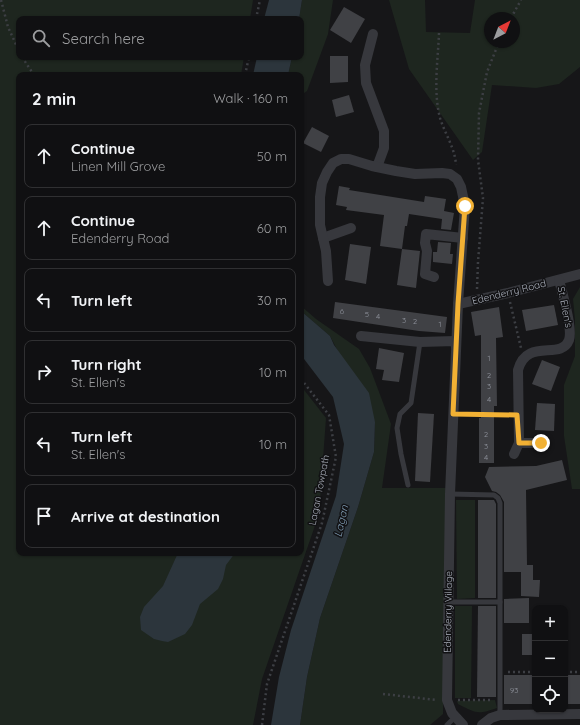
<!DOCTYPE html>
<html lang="en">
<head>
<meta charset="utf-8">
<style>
  body { margin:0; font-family:Quicksand,sans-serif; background:#19191b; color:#f1f3f6 }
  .controls { position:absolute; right:12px; bottom:12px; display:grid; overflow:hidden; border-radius:8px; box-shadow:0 1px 3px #0004 }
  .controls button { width:36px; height:36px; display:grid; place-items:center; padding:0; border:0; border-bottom:1px solid #303032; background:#101012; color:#f1f3f6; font:20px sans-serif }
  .compass { position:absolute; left:484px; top:12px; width:36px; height:36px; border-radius:50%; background:#101012; box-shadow:0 1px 3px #0004; rotate:42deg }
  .stop { position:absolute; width:12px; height:12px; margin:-9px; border:3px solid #f2b134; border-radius:50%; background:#fff }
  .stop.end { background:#f2b134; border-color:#fff; box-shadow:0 1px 4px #0008 }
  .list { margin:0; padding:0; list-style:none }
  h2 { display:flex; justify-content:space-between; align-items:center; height:52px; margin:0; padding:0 16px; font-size:17px }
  h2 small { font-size:13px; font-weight:400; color:#9c9d9f }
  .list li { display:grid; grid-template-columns:26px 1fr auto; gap:12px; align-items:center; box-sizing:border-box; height:64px; margin:0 8px 8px; padding:0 8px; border:1px solid #303032; border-radius:8px }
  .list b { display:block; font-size:15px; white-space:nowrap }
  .list p { margin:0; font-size:13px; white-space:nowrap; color:#9c9d9f }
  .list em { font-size:13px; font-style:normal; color:#9c9d9f }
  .icon { flex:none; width:22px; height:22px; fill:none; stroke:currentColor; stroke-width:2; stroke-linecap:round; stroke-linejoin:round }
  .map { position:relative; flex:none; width:580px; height:725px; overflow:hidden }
  .search { position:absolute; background:#101012; box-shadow:0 1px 3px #0004; left:16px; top:16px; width:288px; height:44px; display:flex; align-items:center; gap:10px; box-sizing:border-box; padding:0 14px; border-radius:8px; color:#9c9d9f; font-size:15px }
  .panel { position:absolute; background:#101012; box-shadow:0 1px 3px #0004; left:16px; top:72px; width:288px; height:484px; border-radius:8px }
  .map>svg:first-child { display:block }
  .green { fill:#1e261f; fill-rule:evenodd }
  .water { fill:#2c353c }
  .building { fill:#404145 }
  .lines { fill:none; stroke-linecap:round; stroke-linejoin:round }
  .path { stroke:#3d3f44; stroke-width:2.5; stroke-dasharray:2 3; stroke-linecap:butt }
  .lane { stroke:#37383d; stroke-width:5 }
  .street { stroke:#37383d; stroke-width:10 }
  .route { stroke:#f2b134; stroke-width:5 }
  .labels { text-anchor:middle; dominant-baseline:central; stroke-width:3; stroke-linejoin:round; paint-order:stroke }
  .number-label { font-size:8px; fill:#8e929b }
  .street-label { font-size:10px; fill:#a8adb8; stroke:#111113 }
  .water-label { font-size:11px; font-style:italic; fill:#7f9bb3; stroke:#111113 }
</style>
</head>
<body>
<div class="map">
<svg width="580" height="725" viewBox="0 0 580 725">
  <rect width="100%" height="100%" fill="#161618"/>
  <!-- green -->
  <g class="green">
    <path d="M0 0H253L250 19H19V57H244L241 75H19V553H301V386L326 418 319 514 262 679 253 725H0Z"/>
    <path d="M302 0H333L328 34 307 91 301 95V75H288L292 57H301V19H299Z"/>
    <path d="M389 0H425L426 32 470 33 475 0H580V67L559 84 536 88 492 85 482 152 473 160 409 69ZM490 18H514V42H490Z"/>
    <path d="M580 287V489H572L564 436V385L575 356V320L573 299Z"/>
    <path d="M301 306 316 319 359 349 370 368 391 424 382 488H446L443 714 430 725H300L307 677 320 618 358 507 374 452 375 422 330 336 301 311Z"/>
    <path d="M456 500H475V598L457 599Z"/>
    <path d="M455 606H472L471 698H455Z"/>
    <path d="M495 700 497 708C477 715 476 713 458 704L457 701Z"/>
  </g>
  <!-- water -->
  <g class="water">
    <path d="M269 0H302L299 19H264Z"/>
    <path d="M257 57H292L288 75H253Z"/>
    <path d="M301 311 330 336 334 345 369 393 375 422 374 452 358 507 320 618 307 677 300 725H271L279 677 291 630 336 496 344 444 333 397 301 355Z"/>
    <path d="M178 553H235L226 565 223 579 218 589 200 604 192 625 185 634 168 642 162 641 154 639 141 630 140 617 144 607 163 586Z"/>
  </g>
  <!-- building -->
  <g class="building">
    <path d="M344 7 365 19 351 43 330 30Z"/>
    <path d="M330 56H348V82L330 83Z"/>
    <path d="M349 95 354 112 336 117 332 100Z"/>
    <path d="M312 127 329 136 321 152 303 143Z"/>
    <path d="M339 186 350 188 349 190 424 202 425 196 446 199 444 211 454 213 451 230 441 229 442 219 409 214 407 226H405L402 249 420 251 416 288 397 285 402 249 380 246 384 215 346 210 347 207 336 205Z"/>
    <path d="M438 242 451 243 450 254H453L452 264 433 262V252H437Z"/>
    <path d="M350 244 371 247 366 284 345 280Z"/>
    <path d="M335 302 447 317 445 333 419 331 333 318Z"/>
    <path d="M554 305 558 325 526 331 522 310Z"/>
    <path d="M499 307 503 337 496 338 497 406H494V463H479V418H481V335L475 336 471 312Z"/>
    <path d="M379 348 404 353 399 382 382 380 384 370 376 369Z"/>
    <path d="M542 360 560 367 551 391 532 384Z"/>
    <path d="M537 403 555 404 554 431 535 430Z"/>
    <path d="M418 413 434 414 430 482 415 481Z"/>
    <path d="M562 460 567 480 526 490 527 565H533V580H540L539 597 521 596V572H504V502L500 495 496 492 492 491 485 477 489 467 536 466Z"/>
    <path d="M478 500H494L496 504V598H478Z"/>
    <path d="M529 598V623H504V599Z"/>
    <path d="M478 606H496V697H477Z"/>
    <rect x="522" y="634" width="11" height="21"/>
    <rect x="504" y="675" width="31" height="29"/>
    <rect x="565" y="675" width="15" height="29"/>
  </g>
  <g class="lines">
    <!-- path -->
    <g class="path">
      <path d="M1 0 8 27 19 51"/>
      <path d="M511 18 521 0"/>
      <path d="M256 19 260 0"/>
      <path d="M439 33C438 60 433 91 440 118 445 134 455 148 456 165"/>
      <path d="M22 57 34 75"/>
      <path d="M245 75 249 57"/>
      <path d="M477 289 478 262 483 198 478 160 479 113 487 72 499 42"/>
      <path d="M510 302 521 348"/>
      <path d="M464 414 509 415"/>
      <path d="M508 672H535"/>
      <path d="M565 672H580"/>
      <path d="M383 694 437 700"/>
      <path d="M458 700H491"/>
      <path d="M262 725 267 684 322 523 336 457 329 415 301 379"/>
    </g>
    <!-- lane -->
    <g class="lane">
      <path d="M408 485 401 454 397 428 400 414 411 403 420 342"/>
      <path d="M450 494 494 495 498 498 500 503V715"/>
      <path d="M449 602H500"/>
      <path d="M447 725 456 716"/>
    </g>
    <!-- street -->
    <g class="street">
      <path d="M373 34 365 65 366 83 384 131V148L377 167"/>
      <path d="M323 238 351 228"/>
      <path d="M434 277 425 274 427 251 425 243 426 234 463 238"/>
      <path d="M328 281 326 251 320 225V197L322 183 327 172 333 163 341 159H349L372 166 396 171 415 174 442 173 450 174 457 179 461 187 465 206 458 304 450 494 447 700 452 713 463 725"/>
      <path d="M458 304 508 293 580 274"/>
      <path d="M361 336 420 342 455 341 456 347"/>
      <path d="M519 443H541"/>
      <path d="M514 454 519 443 518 370C527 337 561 361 569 340 573 329 562 292 559 280"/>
      <path d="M482 725 491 718 500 715 580 714"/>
    </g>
  </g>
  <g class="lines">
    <!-- route -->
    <path class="route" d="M465 206 458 304 453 414 517 415 519 443H541"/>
  </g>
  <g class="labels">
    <!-- number labels -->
    <g class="number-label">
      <text x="342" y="311">6</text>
      <text x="367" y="314">5</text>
      <text x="378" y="316">4</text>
      <text x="404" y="320">3</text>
      <text x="415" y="321">2</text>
      <text x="440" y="324">1</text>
      <text x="489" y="358">1</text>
      <text x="489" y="375">2</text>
      <text x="489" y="386">3</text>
      <text x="489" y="399">4</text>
      <text x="486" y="434">2</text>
      <text x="486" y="446">3</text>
      <text x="486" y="457">4</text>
      <text x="514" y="690">93</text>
    </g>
    <!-- street labels -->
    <g class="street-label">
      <text transform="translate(509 292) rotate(-14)">Edenderry Road</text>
      <text transform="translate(565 307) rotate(79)">St. Ellen's</text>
      <text transform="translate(319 490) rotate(-79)">Lagan Towpath</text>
      <text transform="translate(448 612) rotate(-89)">Edenderry Village</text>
    </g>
    <!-- water labels -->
    <g class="water-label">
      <text transform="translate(341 521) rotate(-77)">Lagan</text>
    </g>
  </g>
</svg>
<div class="controls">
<button>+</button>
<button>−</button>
<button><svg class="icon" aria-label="locate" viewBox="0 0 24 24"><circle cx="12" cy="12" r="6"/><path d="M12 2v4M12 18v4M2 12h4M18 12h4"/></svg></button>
</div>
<svg class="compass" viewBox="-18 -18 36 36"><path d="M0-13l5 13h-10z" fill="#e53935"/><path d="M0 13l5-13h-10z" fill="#9c9d9f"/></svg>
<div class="stop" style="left:465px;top:206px"></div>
<div class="stop end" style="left:541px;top:443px"></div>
<div class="search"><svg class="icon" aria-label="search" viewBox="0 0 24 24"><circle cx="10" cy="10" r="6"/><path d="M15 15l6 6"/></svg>Search here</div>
<section class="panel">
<h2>2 min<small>Walk · 160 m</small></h2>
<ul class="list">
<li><svg class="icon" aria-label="ahead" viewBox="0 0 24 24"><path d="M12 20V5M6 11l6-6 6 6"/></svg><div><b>Continue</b><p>Linen Mill Grove</p></div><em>50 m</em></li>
<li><svg class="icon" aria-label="ahead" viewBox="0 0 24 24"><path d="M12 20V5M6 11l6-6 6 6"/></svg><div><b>Continue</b><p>Edenderry Road</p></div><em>60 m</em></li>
<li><svg class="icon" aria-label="left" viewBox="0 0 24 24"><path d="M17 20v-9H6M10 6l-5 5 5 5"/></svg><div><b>Turn left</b></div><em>30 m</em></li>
<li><svg class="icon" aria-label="right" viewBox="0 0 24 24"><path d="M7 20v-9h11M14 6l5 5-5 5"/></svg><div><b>Turn right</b><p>St. Ellen's</p></div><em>10 m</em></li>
<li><svg class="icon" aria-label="left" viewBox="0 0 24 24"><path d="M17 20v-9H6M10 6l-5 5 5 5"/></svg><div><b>Turn left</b><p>St. Ellen's</p></div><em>10 m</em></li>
<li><svg class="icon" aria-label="arrive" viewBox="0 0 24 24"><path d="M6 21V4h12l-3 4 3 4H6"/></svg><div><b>Arrive at destination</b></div></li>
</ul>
</section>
</div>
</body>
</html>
